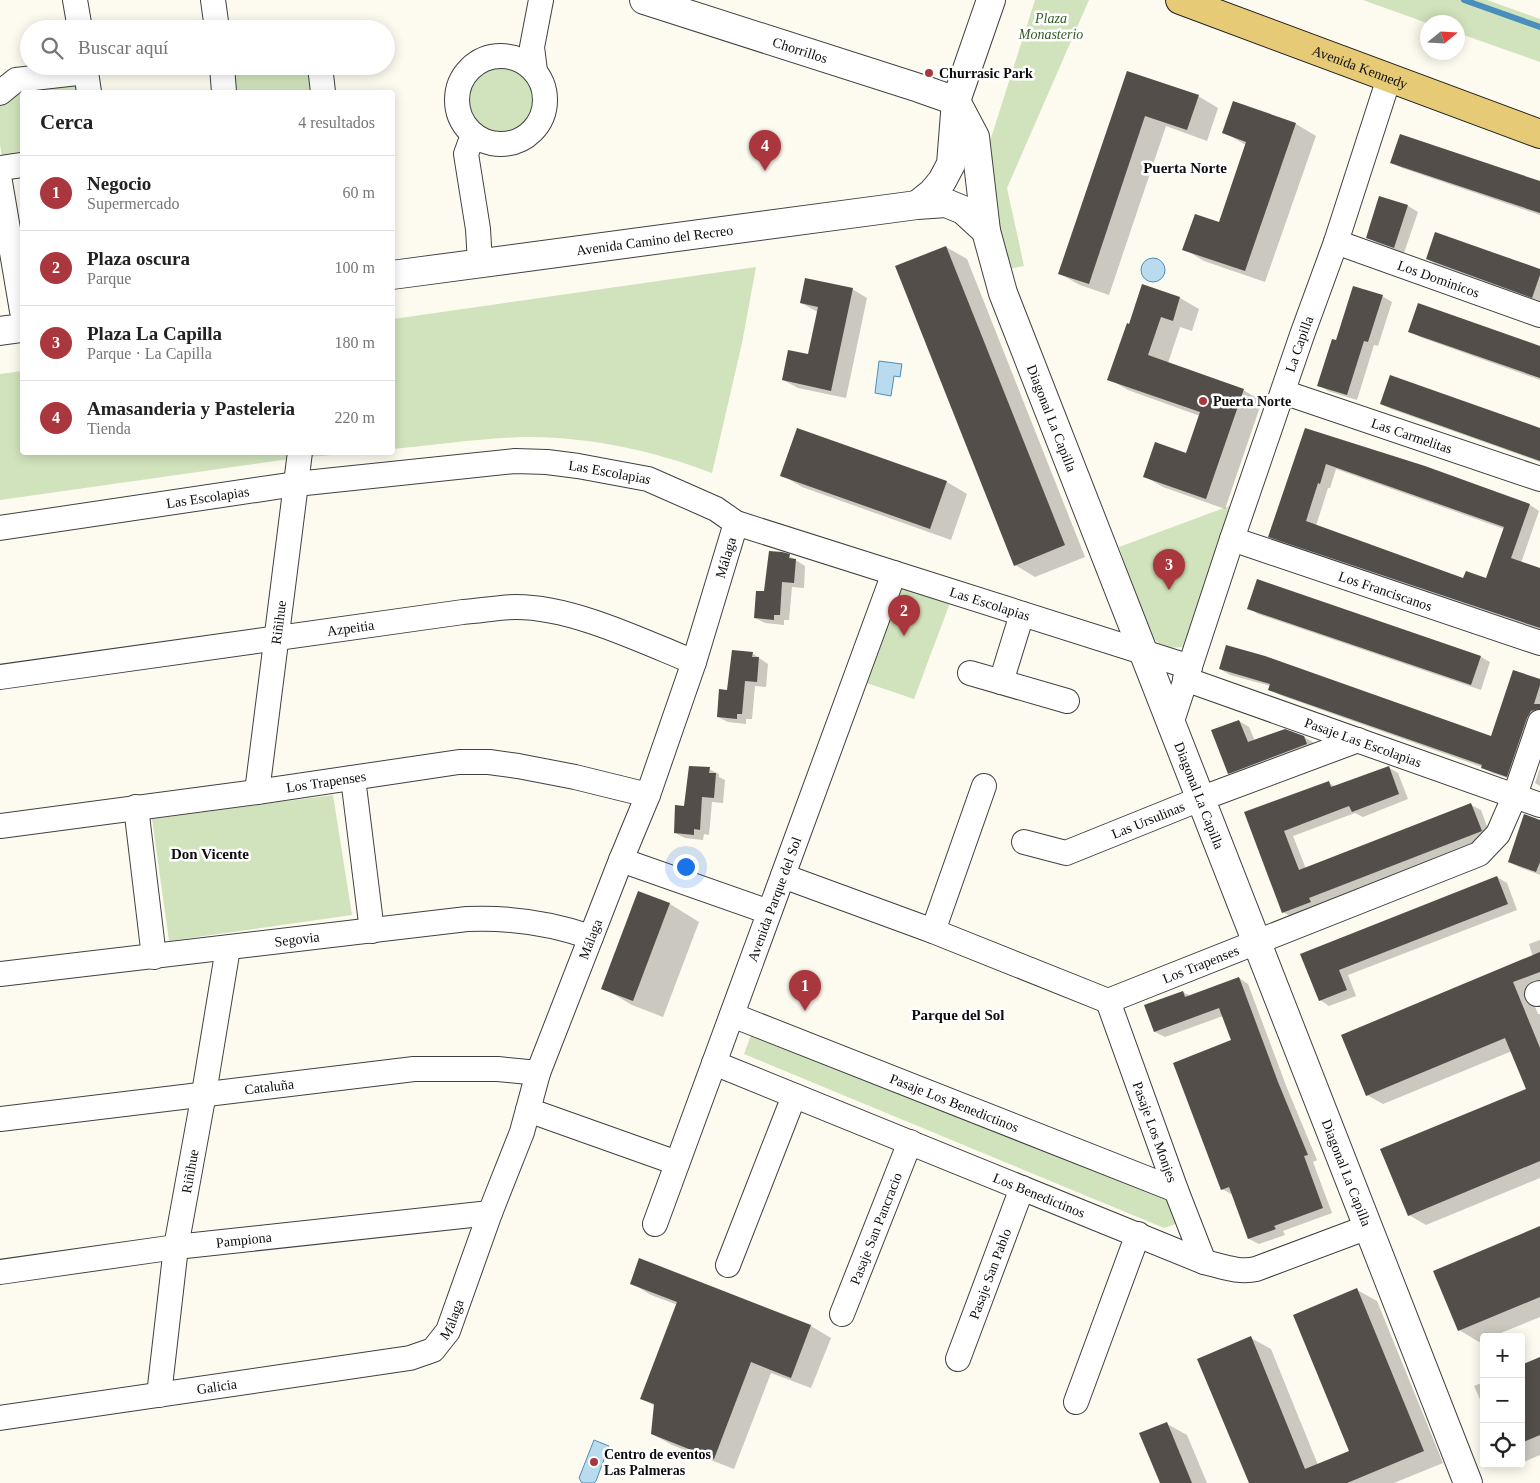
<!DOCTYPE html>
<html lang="es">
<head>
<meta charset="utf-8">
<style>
  body { margin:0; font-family:"Times New Roman",serif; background:#f6f6f6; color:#222 }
  .controls { position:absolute; right:15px; bottom:15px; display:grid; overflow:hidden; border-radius:5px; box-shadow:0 2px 12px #0003 }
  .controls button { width:45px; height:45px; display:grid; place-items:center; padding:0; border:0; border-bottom:1px solid #e0e0e0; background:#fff; color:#222; font:25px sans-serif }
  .compass { position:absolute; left:1420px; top:15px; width:45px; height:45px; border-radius:50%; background:#fff; box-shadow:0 2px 12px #0003; rotate:72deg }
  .you { position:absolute; left:685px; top:866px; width:18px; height:18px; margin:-12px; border:4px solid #fff; border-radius:50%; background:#1a73e8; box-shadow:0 0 0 8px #1a73e833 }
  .badge { display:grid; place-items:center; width:32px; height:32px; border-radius:50%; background:#aa373e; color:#fff; font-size:16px; font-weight:700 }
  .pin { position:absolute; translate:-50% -41px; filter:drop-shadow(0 1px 2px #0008) }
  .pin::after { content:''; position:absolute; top:26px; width:18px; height:15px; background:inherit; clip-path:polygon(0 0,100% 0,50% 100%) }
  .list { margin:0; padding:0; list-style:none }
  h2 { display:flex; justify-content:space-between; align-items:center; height:65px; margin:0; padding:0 20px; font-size:21px }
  h2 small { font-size:16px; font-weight:400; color:#767676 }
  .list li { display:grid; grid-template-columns:32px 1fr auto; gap:15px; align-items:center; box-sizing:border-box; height:75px; padding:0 20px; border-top:1px solid #e0e0e0 }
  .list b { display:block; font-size:19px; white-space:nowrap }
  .list p { margin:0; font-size:16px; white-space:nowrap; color:#767676 }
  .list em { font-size:16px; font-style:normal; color:#767676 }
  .icon { flex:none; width:28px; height:28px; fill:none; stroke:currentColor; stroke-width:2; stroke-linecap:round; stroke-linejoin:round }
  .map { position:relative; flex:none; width:1540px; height:1483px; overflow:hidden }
  .search { position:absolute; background:#fff; box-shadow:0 2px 12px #0003; left:20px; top:20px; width:375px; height:55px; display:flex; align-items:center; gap:12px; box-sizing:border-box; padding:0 18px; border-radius:28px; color:#767676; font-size:19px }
  .panel { position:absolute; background:#fff; box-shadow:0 2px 12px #0003; left:20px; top:90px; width:375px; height:365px; border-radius:5px }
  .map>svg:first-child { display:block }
  .green { fill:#d1e3bc }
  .water { fill:#badbee; stroke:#4a8fbb }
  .shadow { fill:#0003; fill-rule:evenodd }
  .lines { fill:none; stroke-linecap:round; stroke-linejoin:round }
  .stream { stroke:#4a8fbb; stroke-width:6 }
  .building { fill:#544e4a; fill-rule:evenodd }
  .minor-casing { stroke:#404040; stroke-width:26 }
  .tertiary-casing { stroke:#404040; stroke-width:30 }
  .primary-casing { stroke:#1e1e1e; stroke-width:30 }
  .minor { stroke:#fff; stroke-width:24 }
  .tertiary { stroke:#fff; stroke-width:28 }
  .primary { stroke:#e6ca75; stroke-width:28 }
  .poi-dot { fill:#aa373e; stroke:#fff; stroke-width:2 }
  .labels { text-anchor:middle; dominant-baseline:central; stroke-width:5; stroke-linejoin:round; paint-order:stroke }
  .park-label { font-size:14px; font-style:italic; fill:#315c26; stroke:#fff }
  .street-label { font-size:14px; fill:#0d0d0d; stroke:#fff }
  .poi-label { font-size:14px; font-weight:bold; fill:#0d0d0d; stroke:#fff; text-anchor:start }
  .neighbourhood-label { font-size:15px; font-weight:bold; fill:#0d0d0d; stroke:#fff }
</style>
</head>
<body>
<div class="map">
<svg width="1540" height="1483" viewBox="0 0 1540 1483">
  <rect width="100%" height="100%" fill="#fdfaef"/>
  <!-- green -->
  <g class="green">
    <path d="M1035 0H1089L1007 188 1024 266 1008 269 986 166 990 141Z"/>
    <path d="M1363 0H1487L1540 19V62L1458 33V22L1427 23Z"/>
    <circle cx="503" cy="100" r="38"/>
    <path d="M230 66H312L315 92H233Z"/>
    <path d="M81 79 83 92H22V158L3 161 0 145V104L19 87Z"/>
    <path d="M756 267 742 343 712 473C656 451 585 436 525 437 481 438 436 445 393 449V319Z"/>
    <path d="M22 371V452L356 453 296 458 0 500V374Z"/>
    <path d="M1232 505 1186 647 1163 648 1147 632 1119 547Z"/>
    <path d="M894 573 954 592 914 699 855 679Z"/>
    <path d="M333 795 352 915 169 941 152 819Z"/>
    <path d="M753 1030 1171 1197 1181 1222 1164 1228 744 1054Z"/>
  </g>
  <!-- water -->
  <g class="water">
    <circle cx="1153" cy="270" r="12"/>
    <path d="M879 361 902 364 900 377 894 376 891 396 875 393Z"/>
    <path d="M594 1440 609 1446 596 1481 594 1483H582L579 1478Z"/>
  </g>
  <!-- shadow -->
  <g class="shadow">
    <path d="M1127 72 1198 96 1218 108 1207 141 1166 126 1109 295 1080 285 1060 274Z"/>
    <path d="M1296 124 1316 136 1265 282 1204 261 1184 249 1219 224 1246 145 1223 132Z"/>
    <path d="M1392 163 1540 182V215L1402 168Z"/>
    <path d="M1380 197 1408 206 1418 212 1404 253 1377 243 1367 237Z"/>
    <path d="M946 247 967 259 1085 557 1035 577 1015 565Z"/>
    <path d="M1427 259 1540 271V302L1437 265Z"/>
    <path d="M1143 286 1180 298 1199 309 1192 331 1180 327 1168 363 1243 390 1262 401 1225 509 1163 487 1144 476 1186 455 1200 416 1128 390 1109 379 1130 326Z"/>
    <path d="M852 289 867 298 846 398 798 388 783 380 809 356 818 312 801 303Z"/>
    <path d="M1382 296 1392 302 1378 346 1374 345 1357 400 1328 391 1319 385 1337 342Z"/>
    <path d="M1409 331 1540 347V380L1420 337Z"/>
    <path d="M1381 404 1540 430V462L1391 409Z"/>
    <path d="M798 429 947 482 967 494 951 540 802 487 782 475Z"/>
    <path d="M1306 429 1424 467 1530 505 1539 511 1521 563 1540 570V630L1280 542 1270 536ZM1336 469 1504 529 1486 580H1464L1316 526 1328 488H1330Z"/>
    <path d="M789 556 805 566 804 588 792 587 789 620H784V625L765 623 755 618 765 593Z"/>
    <path d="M1249 608 1481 657 1490 662 1481 690 1258 614Z"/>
    <path d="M752 653 768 664 766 687 755 686 752 719H746V724L728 722 718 717 728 692Z"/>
    <path d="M1220 669 1492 738 1540 680V719L1517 781 1492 773 1482 767 1280 695 1270 689 1271 686 1230 675Z"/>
    <path d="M1239 721 1249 727 1255 741 1304 737 1314 743 1316 750 1239 779 1229 773Z"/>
    <path d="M1388 767 1398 773 1408 799 1363 817 1355 813 1293 836 1306 869 1471 805 1481 810 1491 837 1318 904 1320 908 1293 918 1283 912 1246 813 1329 783 1336 787Z"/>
    <path d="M1540 768V786L1535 783Z"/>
    <path d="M709 769 719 774V777L725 780 723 803 712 802 709 835 704 834 703 840 685 838 675 833 685 807Z"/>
    <path d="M1540 821V875L1519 867 1509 862Z"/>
    <path d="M1497 877 1507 883 1517 910 1348 975 1356 996 1329 1006 1320 1000 1302 954Z"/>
    <path d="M639 893 670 904 699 922 663 1017 632 1005 603 988Z"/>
    <path d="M1540 940V987L1529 991 1538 1014H1540V1178L1426 1225 1409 1215 1528 1090 1512 1051 1383 1104 1367 1095 1533 957 1529 944Z"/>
    <path d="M1239 978 1248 984 1287 1088 1317 1160 1313 1162 1332 1213 1283 1231 1285 1235 1259 1244 1249 1239 1233 1195 1222 1189 1233 1041 1223 1016 1165 1037 1155 1032 1146 1006 1183 992 1190 996Z"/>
    <path d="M1540 1228V1317L1491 1337H1484V1340L1479 1342 1459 1330Z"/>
    <path d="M640 1260 811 1326 831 1338 811 1388 771 1373 734 1469 672 1445 652 1434 655 1406 642 1399 678 1305 651 1295 631 1283Z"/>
    <path d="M1357 1290 1377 1301 1443 1463 1394 1483H1250L1251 1338 1271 1349 1318 1465 1350 1452Z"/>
    <path d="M1540 1359V1455L1521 1463V1366Z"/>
    <path d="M1484 1382V1408L1474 1386Z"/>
    <path d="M1167 1424 1187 1435 1207 1483H1161Z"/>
  </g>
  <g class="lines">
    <!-- stream -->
    <path class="stream" d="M1464 0 1540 27"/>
  </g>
  <!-- building -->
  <g class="building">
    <path d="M1127 71 1199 95 1187 130 1145 116 1089 284 1058 274Z"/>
    <path d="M1233 101 1296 123 1245 271 1182 250 1195 214 1219 222 1246 142 1222 133Z"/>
    <path d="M1400 134 1540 181V213L1390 163Z"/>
    <path d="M1379 196 1408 205 1394 248 1366 238Z"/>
    <path d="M1435 232 1540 269V275L1532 298 1426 259Z"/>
    <path d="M946 246 1065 545 1014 566 895 266Z"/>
    <path d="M805 278 853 288 831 391 782 380 788 350 808 354 818 307 800 303Z"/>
    <path d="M1142 284 1180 297 1173 321 1161 317 1148 355 1244 389 1206 499 1143 477 1155 442 1186 453 1200 412 1107 380 1127 323 1129 324Z"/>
    <path d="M1353 286 1383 295 1368 342 1364 341 1347 395 1317 386 1332 339 1336 340Z"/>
    <path d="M1418 303 1540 346V378L1408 332Z"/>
    <path d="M1390 375 1540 428V461L1380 404Z"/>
    <path d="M797 428 947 481 930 529 780 476Z"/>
    <path d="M1305 428 1425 466 1530 504 1511 558 1540 568V628L1268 537ZM1326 464 1504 527 1486 578 1466 571 1463 578 1306 521 1318 483 1320 484Z"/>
    <path d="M769 551 782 552 790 554 789 558 796 559 794 583 782 582 780 615H774V620L754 618 756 591H764Z"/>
    <path d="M1257 579 1481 656 1471 685 1247 609Z"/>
    <path d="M1226 645 1265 656 1491 736 1513 670 1540 679V685L1534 704H1540V709L1531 711 1527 718 1507 777 1481 768 1482 765 1268 690 1270 684 1219 669Z"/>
    <path d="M732 650 753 652 752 657H759L757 682 745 681 742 714H737V719L717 717 719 689 727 690Z"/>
    <path d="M1239 720 1248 742 1285 729 1304 736 1307 744 1228 774 1211 730Z"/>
    <path d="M689 766 710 767 709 773H716L714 798 702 797 700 830 694 829V835L674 833 675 805 684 806Z"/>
    <path d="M1389 766 1399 794 1352 812 1349 806 1284 831 1299 870 1471 803 1482 831 1309 898 1311 902 1282 913 1244 812 1329 781 1331 787Z"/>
    <path d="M1524 814 1540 820V862L1536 872 1508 862Z"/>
    <path d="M1497 876 1508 904 1339 970 1347 990 1319 1001 1300 954Z"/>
    <path d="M638 891 670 903 633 1001 601 989Z"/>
    <path d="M1540 952V972L1513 982 1540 1048V1161L1408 1216 1380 1149 1526 1089 1505 1038 1366 1096 1341 1035Z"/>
    <path d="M1239 977 1278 1082 1308 1155 1304 1156 1323 1208 1274 1226 1276 1229 1248 1239 1229 1187 1221 1190 1173 1063 1231 1040 1219 1008 1154 1032 1144 1005 1183 991 1185 997Z"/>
    <path d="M1540 1226V1297L1458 1331 1433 1271Z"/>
    <path d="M639 1258 811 1325 791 1378 751 1362 714 1459 651 1434 654 1404 640 1399 677 1302 630 1284Z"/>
    <path d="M1357 1288 1424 1451 1347 1483H1249L1197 1359 1251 1336 1305 1469 1349 1451 1293 1315Z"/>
    <path d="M1540 1357V1435L1521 1443V1365Z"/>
    <path d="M1167 1422 1192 1483H1160L1139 1433Z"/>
  </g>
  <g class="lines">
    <!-- minor casing -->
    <g class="minor-casing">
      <g id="minor">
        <path d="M75 0 80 29"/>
        <path d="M213 0 217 29"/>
        <circle cx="501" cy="100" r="44"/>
        <path d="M222 66 224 92"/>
        <path d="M320 66 323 92"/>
        <path d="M535 71 532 47 541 0"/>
        <path d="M86 72 89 92"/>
        <path d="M0 93 16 80 86 72 85 66"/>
        <path d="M473 135 466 154 478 229 480 263"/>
        <path d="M0 168 22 165"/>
        <path d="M0 182 22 311"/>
        <path id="s1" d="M1336 242 1540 315"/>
        <path id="s2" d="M1283 392 1540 479"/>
        <path id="s3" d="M0 528 296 484 515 461 547 462 578 466 648 479 716 509 736 523 1190 667"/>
        <path id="s4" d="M1232 539 1540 643"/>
        <path d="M970 673 1067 701"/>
        <path id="s5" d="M0 677 463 612C480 611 499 607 516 607 573 607 642 641 694 662"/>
        <path id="s6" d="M1185 679 1540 805"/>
        <path d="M1001 682 1022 614"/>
        <path id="s7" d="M1171 724 1232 539 1302 335 1336 242 1389 78"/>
        <path d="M353 778 372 931"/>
        <path id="s8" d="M257 792 300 452"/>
        <path d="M136 807 154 957"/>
        <path id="s9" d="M0 826 257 792 459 762H489L518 766 575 777 648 795"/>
        <path id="s10" d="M1024 842 1066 853 1200 799 1358 740"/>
        <path d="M621 860 769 912"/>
        <path id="s11" d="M783 876 933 931 1108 1001 1479 854 1498 834 1515 795 1540 722"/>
        <path d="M933 931 984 786"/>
        <path id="s12" d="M0 974 467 919C511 917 550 923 591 937"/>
        <path d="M1537 994 1540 993"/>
        <path id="s13" d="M1108 1001 1176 1190 1204 1262"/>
        <path id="s14" d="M732 1015 1176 1190"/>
        <path id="s15" d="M714 1063 1204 1262C1222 1266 1238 1273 1256 1269L1368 1227"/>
        <path d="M528 1110 677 1163"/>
        <path id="s16" d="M0 1119 414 1069H498L538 1073"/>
        <path id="s17" d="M655 1224 894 573"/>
        <path d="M728 1265 794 1096"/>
        <path id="s18" d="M0 1272 176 1247 490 1213"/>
        <path id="s19" d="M842 1314 910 1142"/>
        <path id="s20" d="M958 1359 1022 1188"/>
        <path id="s21" d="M159 1395 176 1247 204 1093 228 948"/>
        <path d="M1076 1402 1138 1234"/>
        <path id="s22" d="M0 1418 410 1358 433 1350 448 1331 490 1213 522 1132 538 1073 621 860 648 795 694 662 736 523"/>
      </g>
    </g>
    <!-- tertiary casing -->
    <g class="tertiary-casing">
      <g id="tertiary">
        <path id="s23" d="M644 0 919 88 956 101"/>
        <path id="s24" d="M956 101 975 137 986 231 1003 293 1468 1483"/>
        <path d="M917 205 932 193 942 181 951 164 956 101 991 0"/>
        <path id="s25" d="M392 275 917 205 946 203 963 210 986 231"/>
        <path d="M0 331 22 328"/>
      </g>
    </g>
    <!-- primary casing -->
    <g class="primary-casing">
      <g id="primary">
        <path id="s26" d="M1180 0 1540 134"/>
      </g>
    </g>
    <!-- minor -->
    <use href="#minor" class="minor"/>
    <!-- tertiary -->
    <use href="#tertiary" class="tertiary"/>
    <!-- primary -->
    <use href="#primary" class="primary"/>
  </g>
  <!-- markers -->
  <g class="poi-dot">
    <circle cx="929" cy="73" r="5"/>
    <circle cx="1203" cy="401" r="5"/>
    <circle cx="594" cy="1462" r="5"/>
  </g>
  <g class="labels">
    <!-- park labels -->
    <g class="park-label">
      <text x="1051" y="18">Plaza<tspan x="1051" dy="16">Monasterio</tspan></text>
    </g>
    <!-- street labels -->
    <g class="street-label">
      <text stroke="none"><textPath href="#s23" startOffset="164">Chorrillos</textPath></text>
      <text stroke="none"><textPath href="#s26" startOffset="192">Avenida Kennedy</textPath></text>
      <text stroke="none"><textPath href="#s25" startOffset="265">Avenida Camino del Recreo</textPath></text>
      <text stroke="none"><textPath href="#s1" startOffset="109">Los Dominicos</textPath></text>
      <text stroke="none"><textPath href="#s7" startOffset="401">La Capilla</textPath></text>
      <text stroke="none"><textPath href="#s24" startOffset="334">Diagonal La Capilla</textPath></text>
      <text stroke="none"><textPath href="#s2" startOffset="136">Las Carmelitas</textPath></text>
      <text stroke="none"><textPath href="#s3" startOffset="615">Las Escolapias</textPath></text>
      <text stroke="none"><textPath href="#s3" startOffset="210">Las Escolapias</textPath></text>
      <text stroke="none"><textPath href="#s22" startOffset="1285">Málaga</textPath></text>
      <text stroke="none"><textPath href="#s4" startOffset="162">Los Franciscanos</textPath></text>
      <text stroke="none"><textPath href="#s3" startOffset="1019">Las Escolapias</textPath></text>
      <text stroke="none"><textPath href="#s8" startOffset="171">Riñihue</textPath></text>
      <text stroke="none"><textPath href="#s5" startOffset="354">Azpeitia</textPath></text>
      <text stroke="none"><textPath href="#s6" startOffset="189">Pasaje Las Escolapias</textPath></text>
      <text stroke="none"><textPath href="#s9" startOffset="329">Los Trapenses</textPath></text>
      <text stroke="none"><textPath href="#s24" startOffset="739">Diagonal La Capilla</textPath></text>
      <text stroke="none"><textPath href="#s10" startOffset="132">Las Ursulinas</textPath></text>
      <text stroke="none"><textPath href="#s17" startOffset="346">Avenida Parque del Sol</textPath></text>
      <text stroke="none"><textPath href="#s22" startOffset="880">Málaga</textPath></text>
      <text stroke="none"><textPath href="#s12" startOffset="299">Segovia</textPath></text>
      <text stroke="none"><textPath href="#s11" startOffset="448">Los Trapenses</textPath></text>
      <text stroke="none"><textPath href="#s16" startOffset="271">Cataluña</textPath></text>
      <text stroke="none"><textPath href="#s14" startOffset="239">Pasaje Los Benedictinos</textPath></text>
      <text stroke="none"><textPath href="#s13" startOffset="139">Pasaje Los Monjes</textPath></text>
      <text stroke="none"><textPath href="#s21" startOffset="226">Riñihue</textPath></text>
      <text stroke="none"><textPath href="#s24" startOffset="1144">Diagonal La Capilla</textPath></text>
      <text stroke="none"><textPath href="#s15" startOffset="351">Los Benedictinos</textPath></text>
      <text stroke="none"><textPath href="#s19" startOffset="92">Pasaje San Pancracio</textPath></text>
      <text stroke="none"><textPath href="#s18" startOffset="246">Pampiona</textPath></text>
      <text stroke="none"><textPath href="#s20" startOffset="91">Pasaje San Pablo</textPath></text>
      <text stroke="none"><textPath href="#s22" startOffset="475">Málaga</textPath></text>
      <text stroke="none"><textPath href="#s22" startOffset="219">Galicia</textPath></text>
    </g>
    <!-- poi labels -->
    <g class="poi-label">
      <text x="939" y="73">Churrasic Park</text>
      <text x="1213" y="401">Puerta Norte</text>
      <text x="604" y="1454">Centro de eventos<tspan x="604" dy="16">Las Palmeras</tspan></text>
    </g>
    <!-- neighbourhood labels -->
    <g class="neighbourhood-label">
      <text x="1185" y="168">Puerta Norte</text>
      <text x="210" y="854">Don Vicente</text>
      <text x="958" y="1015">Parque del Sol</text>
    </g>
  </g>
</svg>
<div class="controls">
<button>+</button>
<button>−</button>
<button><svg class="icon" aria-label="locate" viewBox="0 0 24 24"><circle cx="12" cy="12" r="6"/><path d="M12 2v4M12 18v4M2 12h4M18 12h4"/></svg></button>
</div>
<svg class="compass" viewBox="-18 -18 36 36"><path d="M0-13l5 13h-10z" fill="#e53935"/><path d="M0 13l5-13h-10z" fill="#767676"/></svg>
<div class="you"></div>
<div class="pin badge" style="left:805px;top:1011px">1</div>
<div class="pin badge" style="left:904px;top:636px">2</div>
<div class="pin badge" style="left:1169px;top:590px">3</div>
<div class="pin badge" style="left:765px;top:171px">4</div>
<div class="search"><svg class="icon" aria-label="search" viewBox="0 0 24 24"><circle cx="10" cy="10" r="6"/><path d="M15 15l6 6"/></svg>Buscar aquí</div>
<section class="panel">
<h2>Cerca<small>4 resultados</small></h2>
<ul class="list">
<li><span class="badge">1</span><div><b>Negocio</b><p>Supermercado</p></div><em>60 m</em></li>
<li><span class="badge">2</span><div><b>Plaza oscura</b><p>Parque</p></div><em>100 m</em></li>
<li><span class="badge">3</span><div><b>Plaza La Capilla</b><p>Parque · La Capilla</p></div><em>180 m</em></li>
<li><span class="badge">4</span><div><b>Amasanderia y Pasteleria</b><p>Tienda</p></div><em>220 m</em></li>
</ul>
</section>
</div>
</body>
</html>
